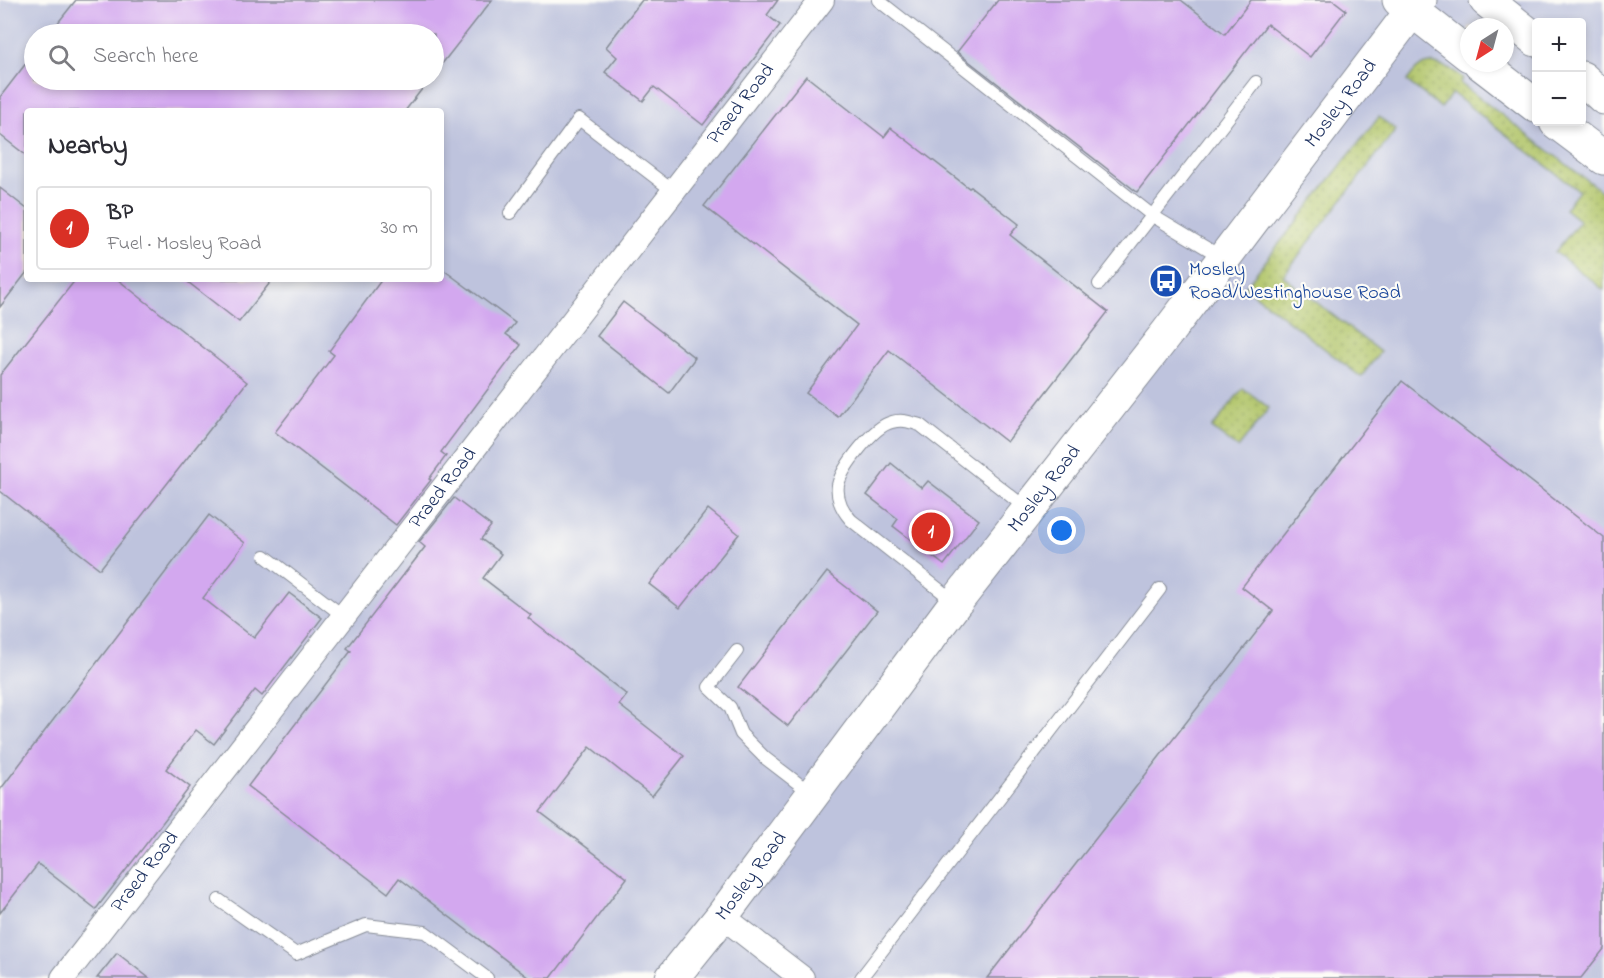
<!DOCTYPE html>
<html lang="en">
<head>
<meta charset="utf-8">
<style>
  body { margin:0; font-family:"Indie Flower",sans-serif; background:#f2f2f3; color:#2b2b33 }
  .controls { position:absolute; right:18px; top:18px; display:grid; overflow:hidden; border-radius:6px; box-shadow:0 3px 9px #0003 }
  .controls button { width:54px; height:54px; display:grid; place-items:center; padding:0; border:0; border-bottom:2px solid #e1e1e2; background:#fff; color:#2b2b33; font:30px sans-serif }
  .compass { position:absolute; left:1460px; top:18px; width:54px; height:54px; border-radius:50%; background:#fff; box-shadow:0 3px 9px #0003; rotate:216deg }
  .you { position:absolute; left:1062px; top:531px; width:21px; height:21px; margin:-15px; border:4px solid #fff; border-radius:50%; background:#1a73e8; box-shadow:0 0 0 9px #1a73e833 }
  .badge { display:grid; place-items:center; width:39px; height:39px; border-radius:50%; background:#d93025; color:#fff; font-size:20px; font-weight:700 }
  .pin { position:absolute; translate:-50% -50%; border:3px solid #fff; box-shadow:0 2px 6px #0006 }
  .list { margin:0; padding:0; list-style:none }
  h2 { display:flex; justify-content:space-between; align-items:center; height:78px; margin:0; padding:0 24px; font-size:26px }
  h2 small { font-size:20px; font-weight:400; color:#7c7c81 }
  .list li { display:grid; grid-template-columns:39px 1fr auto; gap:18px; align-items:center; box-sizing:border-box; height:84px; margin:0 12px 12px; padding:0 12px; border:2px solid #e1e1e2; border-radius:6px }
  .list b { display:block; font-size:22px; white-space:nowrap }
  .list p { margin:0; font-size:20px; white-space:nowrap; color:#7c7c81 }
  .list em { font-size:20px; font-style:normal; color:#7c7c81 }
  .icon { flex:none; width:33px; height:33px; fill:none; stroke:currentColor; stroke-width:2; stroke-linecap:round; stroke-linejoin:round }
  .map { position:relative; flex:none; width:1604px; height:978px; overflow:hidden }
  .search { position:absolute; background:#fff; box-shadow:0 3px 9px #0003; left:24px; top:24px; width:420px; height:66px; display:flex; align-items:center; gap:15px; box-sizing:border-box; padding:0 21px; border-radius:33px; color:#7c7c81; font-size:22px }
  .panel { position:absolute; background:#fff; box-shadow:0 3px 9px #0003; left:24px; top:108px; width:420px; height:174px; border-radius:6px }
  .map>svg:first-child { display:block }
  .industrial { fill:#bec3dd; fill-rule:evenodd }
  .grass { fill:url(#grass-dots); stroke:#667a63; stroke-width:1.5 }
  .building { fill:#d3a8ef }
  .lines { fill:none; stroke-linecap:round; stroke-linejoin:round }
  .lane-casing { stroke:#868b96; stroke-width:14 }
  .street-casing { stroke:#868b96; stroke-width:26 }
  .secondary-casing { stroke:#868b96; stroke-width:35 }
  .primary-casing { stroke:#868b96; stroke-width:35 }
  .lane { stroke:#fff; stroke-width:12 }
  .street { stroke:#fff; stroke-width:24 }
  .secondary { stroke:#fff; stroke-width:33 }
  .primary { stroke:#fff; stroke-width:33 }
  .labels { text-anchor:middle; dominant-baseline:central; stroke-width:4.5; stroke-linejoin:round; paint-order:stroke }
  .street-label { font-size:20px; fill:#1b2f5e; stroke:#fdfcf7 }
  .transit-label { font-size:20px; fill:#164399; stroke:#fdfcf7; text-anchor:start }
</style>
</head>
<body>
<div class="map">
<svg width="1604" height="978" viewBox="0 0 1604 978">
  <defs>
    <pattern id="grass-dots" width="8" height="8" patternUnits="userSpaceOnUse" patternTransform="scale(1.5)"><rect width="8" height="8" fill="#b0c468"/><path d="M2 2h.1M6 6h.1" fill="none" stroke="#8ea059" stroke-width="1.8" stroke-linecap="round"/></pattern>
  </defs>
  <rect width="100%" height="100%" fill="#fdfcf7"/>
  <filter id="ink" filterUnits="userSpaceOnUse"><feTurbulence type="fractalNoise" baseFrequency=".0167" numOctaves="2"/><feDisplacementMap in="SourceGraphic" scale="12" xChannelSelector="R" yChannelSelector="G"/><feConvolveMatrix kernelMatrix="1 2 1 2 8 2 1 2 1" color-interpolation-filters="sRGB"/></filter>
  <filter id="wash" filterUnits="userSpaceOnUse"><feTurbulence type="fractalNoise" baseFrequency=".008" numOctaves="4" result="noise"/><feDisplacementMap in="SourceGraphic" scale="24" xChannelSelector="R" yChannelSelector="G"/><feGaussianBlur stdDeviation="1.35" result="paint"/><feColorMatrix in="noise" values="0 0 0 0 0 0 0 0 0 0 0 0 0 0 0 0 0 1.4 0 .05"/><feComposite in="paint" operator="in"/></filter>
  <g filter="url(#wash)">
    <rect width="100%" height="100%" fill="#f1e7cd"/>
    <!-- industrial -->
    <path class="industrial" d="M0 0H1604V978H0ZM1536 22H1582V122H1536ZM1469 27H1505V63H1469ZM34 34H434V80H34ZM27 111H441V279H27Z"/>
    <!-- grass -->
    <g class="grass">
      <path d="M1432 63 1449 68 1463 78 1460 83 1604 193V290L1555 252 1580 221 1565 209 1579 191 1452 93 1441 108 1407 81C1414 71 1419 64 1432 63Z"/>
      <path d="M1379 117 1396 130 1283 276 1380 352 1361 377 1245 287Z"/>
      <path d="M1243 388 1269 408 1238 448 1212 428Z"/>
    </g>
    <g id="blocks">
      <!-- building -->
      <g class="building">
        <path d="M76 0H492L434 74V34H49Z"/>
        <path d="M642 0H778L767 15 780 25 703 125 654 87 643 101 605 72 617 57 606 47Z"/>
        <path d="M998 0H1181L1225 34 1251 0H1333L1346 10 1310 57 1267 24 1137 192 957 52Z"/>
        <path d="M34 53V80H429L405 111H27V156L0 135V97Z"/>
        <path d="M806 76 884 137 891 128 969 188 971 187 1019 224 1010 235 1108 312 1007 442 889 350 838 417 806 393 857 325 704 206Z"/>
        <path d="M0 188 27 209V272L0 307Z"/>
        <path d="M441 268 515 323 506 334 521 345 441 452 446 456 429 479 431 480 396 525 275 432 334 355 329 351 382 279H441Z"/>
        <path d="M76 279H117L247 382 100 569 0 491V375Z"/>
        <path d="M184 279H273L239 322Z"/>
        <path d="M623 302 695 358 669 393 597 336Z"/>
        <path d="M1402 381 1604 538V949L1581 978H987L1273 611 1242 587Z"/>
        <path d="M891 463 922 488 928 481 979 520 944 565 893 526 898 519 867 495Z"/>
        <path d="M454 498 491 526 481 539 501 554 483 578 531 615 528 618 627 695 619 705 684 756 652 796 590 747 540 812 627 878 551 978H529L399 878 388 893 248 786 351 651 347 648 425 547 419 542Z"/>
        <path d="M708 509 739 534 680 608 649 584Z"/>
        <path d="M209 515 245 543 203 598 254 638 289 593 322 618 262 696 255 690 214 744 196 730 166 769 190 787 96 909 38 864 0 913V790Z"/>
        <path d="M827 572 877 611 788 726 738 687Z"/>
        <path d="M117 953 149 978H97Z"/>
      </g>
    </g>
  </g>
  <g filter="url(#ink)">
    <use href="#blocks" fill-opacity="0" stroke="#868b96" stroke-width="1.5"/>
    <g class="lines">
      <!-- lane casing -->
      <g class="lane-casing">
        <g id="lane">
          <path d="M878 0 1153 216 1223 258"/>
          <path d="M510 213 579 119 673 191"/>
          <path d="M1099 284 1256 82"/>
          <path d="M265 556 342 615"/>
          <path d="M955 602 851 520C842 510 836 499 838 485 842 467 874 426 892 422 902 419 910 422 920 425L1026 508"/>
          <path d="M737 651 709 687 730 707 741 734 765 758 812 794"/>
          <path d="M219 900 296 954 366 925 425 932 487 978"/>
          <path d="M861 978 1160 589"/>
        </g>
      </g>
      <!-- street casing -->
      <g class="street-casing">
        <g id="street">
          <path d="M722 916 802 978"/>
          <path id="s1" d="M63 978 822 0"/>
        </g>
      </g>
      <!-- secondary casing -->
      <g class="secondary-casing">
        <g id="secondary">
          <path d="M1399 0 1469 55"/>
          <path d="M1486 0 1536 40"/>
          <path d="M1480 63 1536 106"/>
          <path d="M1582 78 1604 98"/>
          <path d="M1556 122 1604 158"/>
        </g>
      </g>
      <!-- primary casing -->
      <g class="primary-casing">
        <g id="primary">
          <path id="s2" d="M672 978 722 916 956 602 1167 333 1420 0"/>
        </g>
      </g>
      <!-- lane -->
      <use href="#lane" class="lane"/>
      <!-- street -->
      <use href="#street" class="street"/>
      <!-- secondary -->
      <use href="#secondary" class="secondary"/>
      <!-- primary -->
      <use href="#primary" class="primary"/>
    </g>
  </g>
  <!-- icons -->
  <defs>
    <g id="bus-disc" transform="scale(1.725)"><circle r="9.5" fill="#1a4fb4" stroke="#fdfcf7"/><path d="M-5-6H5V4H4V6H2V4H-2V6H-4V4H-5ZM-3.5-4V0h7V-4ZM-3.5 1.2v1.5H-2V1.2ZM2 1.2v1.5H3.5V1.2Z" fill="#fff"/></g>
  </defs>
  <g fill-rule="evenodd">
    <use href="#bus-disc" x="1166" y="281"/>
  </g>
  <g class="labels">
    <!-- street labels -->
    <g class="street-label">
      <text stroke="none"><textPath href="#s2" startOffset="1101">Mosley Road</textPath></text>
      <text stroke="none"><textPath href="#s1" startOffset="1106">Praed Road</textPath></text>
      <text stroke="none"><textPath href="#s1" startOffset="620">Praed Road</textPath></text>
      <text stroke="none"><textPath href="#s2" startOffset="615">Mosley Road</textPath></text>
      <text stroke="none"><textPath href="#s1" startOffset="134">Praed Road</textPath></text>
      <text stroke="none"><textPath href="#s2" startOffset="129">Mosley Road</textPath></text>
    </g>
    <!-- transit labels -->
    <g class="transit-label">
      <text x="1189" y="270">Mosley<tspan x="1189" dy="23">Road/Westinghouse Road</tspan></text>
    </g>
  </g>
</svg>
<div class="controls">
<button>+</button>
<button>−</button>
</div>
<svg class="compass" viewBox="-18 -18 36 36"><path d="M0-13l5 13h-10z" fill="#e53935"/><path d="M0 13l5-13h-10z" fill="#7c7c81"/></svg>
<div class="you"></div>
<div class="pin badge" style="left:931px;top:532px">1</div>
<div class="search"><svg class="icon" aria-label="search" viewBox="0 0 24 24"><circle cx="10" cy="10" r="6"/><path d="M15 15l6 6"/></svg>Search here</div>
<section class="panel">
<h2>Nearby<small></small></h2>
<ul class="list">
<li><span class="badge">1</span><div><b>BP</b><p>Fuel · Mosley Road</p></div><em>30 m</em></li>
</ul>
</section>
</div>
</body>
</html>
